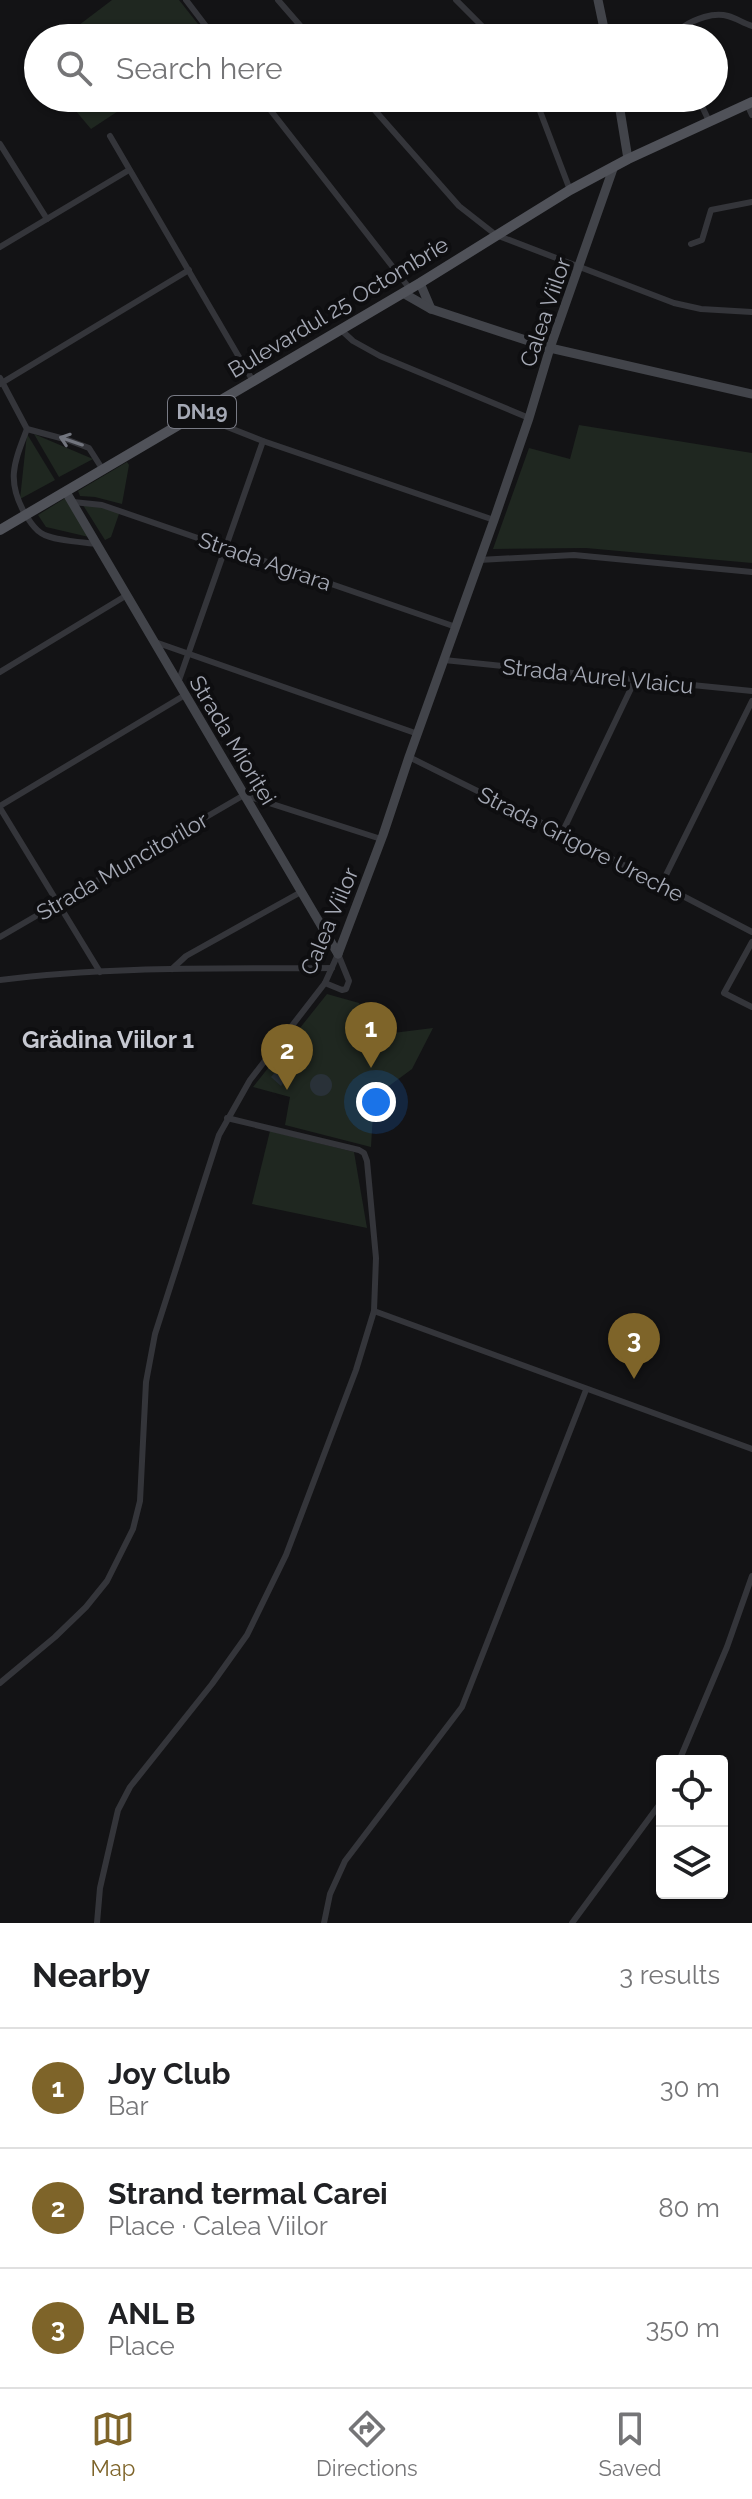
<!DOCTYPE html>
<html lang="en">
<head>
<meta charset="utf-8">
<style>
  body { margin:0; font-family:Raleway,sans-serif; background:#f6f6f6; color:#202124 }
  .controls { position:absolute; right:24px; bottom:24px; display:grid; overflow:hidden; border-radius:8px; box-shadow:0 2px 6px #0004 }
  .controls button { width:72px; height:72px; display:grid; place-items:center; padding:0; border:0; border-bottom:2px solid #e0e0e0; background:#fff; color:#202124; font:40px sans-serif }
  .you { position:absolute; left:376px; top:1102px; width:28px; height:28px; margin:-20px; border:6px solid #fff; border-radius:50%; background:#1a73e8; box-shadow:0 0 0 12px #1a73e833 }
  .badge { display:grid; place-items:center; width:52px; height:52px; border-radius:50%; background:#7e6429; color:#fff; font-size:26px; font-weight:700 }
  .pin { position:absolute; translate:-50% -66px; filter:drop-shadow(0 2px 4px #0008) }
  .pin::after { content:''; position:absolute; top:42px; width:28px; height:24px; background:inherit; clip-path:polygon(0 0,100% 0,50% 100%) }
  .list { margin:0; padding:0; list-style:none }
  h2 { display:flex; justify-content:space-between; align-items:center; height:104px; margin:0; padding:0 32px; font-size:34px }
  h2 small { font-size:26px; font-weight:400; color:#757577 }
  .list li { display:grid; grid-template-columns:52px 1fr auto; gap:24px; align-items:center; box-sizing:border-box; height:120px; padding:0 32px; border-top:2px solid #e0e0e0 }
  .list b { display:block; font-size:30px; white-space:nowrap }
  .list p { margin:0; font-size:26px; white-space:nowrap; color:#757577 }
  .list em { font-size:26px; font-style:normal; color:#757577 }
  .icon { flex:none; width:44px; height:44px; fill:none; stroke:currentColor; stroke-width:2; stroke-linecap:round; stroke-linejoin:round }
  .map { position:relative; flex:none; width:752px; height:1923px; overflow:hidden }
  .search { position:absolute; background:#fff; box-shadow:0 2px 6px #0004; left:24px; right:24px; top:24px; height:88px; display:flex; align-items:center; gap:20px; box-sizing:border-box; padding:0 28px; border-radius:44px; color:#757577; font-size:30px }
  .sheet { height:464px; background:#fff }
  nav { display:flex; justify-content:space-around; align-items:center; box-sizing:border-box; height:112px; border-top:2px solid #e0e0e0; background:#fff; font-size:22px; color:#757577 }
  nav a { display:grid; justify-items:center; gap:4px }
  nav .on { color:#7e6429 }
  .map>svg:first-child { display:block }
  .green { fill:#1f2720 }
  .water { fill:#293138 }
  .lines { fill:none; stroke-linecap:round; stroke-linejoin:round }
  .street { stroke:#34353a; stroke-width:6 }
  .secondary { stroke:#42444a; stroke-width:9 }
  .primary { stroke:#505259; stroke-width:10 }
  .oneway { stroke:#72757e }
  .labels { text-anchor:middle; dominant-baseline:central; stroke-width:8; stroke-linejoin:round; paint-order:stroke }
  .shield { fill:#0e0e10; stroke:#787a84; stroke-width:2 }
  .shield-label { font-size:20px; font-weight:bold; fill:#a5a9b5 }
  .street-label { font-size:22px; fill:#a5a9b5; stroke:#0e0e10 }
  .neighbourhood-label { font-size:24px; font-weight:bold; fill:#c6c8d1; stroke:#0e0e10 }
</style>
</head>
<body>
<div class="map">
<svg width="752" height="1923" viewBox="0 0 752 1923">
  <rect width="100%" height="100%" fill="#131315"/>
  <!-- green -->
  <g class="green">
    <path d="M112 0H179L209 38H62Z"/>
    <path d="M65 98H138L91 129Z"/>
    <path d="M579 425 752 453V563L586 548 493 549 529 448 570 459Z"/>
    <path d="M27 434 55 480 20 499Z"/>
    <path d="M34 434 93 459 59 477Z"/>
    <path d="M127 462 129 465 122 504 95 497 80 496 78 491Z"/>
    <path d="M67 497 89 537 46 527 38 515Z"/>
    <path d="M85 504 120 511 111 537 105 540 83 505Z"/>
    <path d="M327 994 359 1003 377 1035 433 1028 412 1069 374 1097 371 1147 285 1125 290 1097 253 1087Z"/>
    <path d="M270 1131 354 1152 367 1228 252 1204Z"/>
  </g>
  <!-- water -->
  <g class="water">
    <path d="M289 1056 299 1065 281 1086 271 1077Z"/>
    <circle cx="321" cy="1085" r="11"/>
  </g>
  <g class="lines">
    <!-- street -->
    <g class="street">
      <path d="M186 0 215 38"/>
      <path d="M278 0 311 38"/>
      <path d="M456 0 494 38"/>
      <path d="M682 38 683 27C695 19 713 12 728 16 736 18 743 23 752 26"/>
      <path d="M261 98 410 289"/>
      <path d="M364 98 459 206 496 235 674 303 701 309 752 312"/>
      <path d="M535 98 570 190"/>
      <path d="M698 98 709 121"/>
      <path d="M747 104 752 115"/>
      <path d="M110 136 253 381"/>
      <path d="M0 144 47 219"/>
      <path d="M691 244 702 240 711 210 752 202"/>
      <path d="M0 247 129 170"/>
      <path d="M340 329 353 341 380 356 529 418"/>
      <path d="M0 378 27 429"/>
      <path d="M0 384 189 270"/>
      <path d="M197 415 263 441 494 520"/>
      <path d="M27 429C14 463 6 480 25 514 29 520 34 529 41 533 53 541 82 542 97 544"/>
      <path d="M27 429 68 440 89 448 103 470"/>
      <path d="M73 502 102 505 456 627"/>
      <path d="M479 560 574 555 752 572"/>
      <path d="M155 642 418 734"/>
      <path d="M444 660 752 691"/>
      <path d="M0 672 127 595"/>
      <path d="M178 683 263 441"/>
      <path d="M409 757 562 833 752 932"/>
      <path d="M0 806 185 695"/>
      <path d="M0 808 100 972"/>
      <path d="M562 833 635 680"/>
      <path d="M661 885 752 701"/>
      <path d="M0 937 244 795 381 839"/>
      <path d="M752 942 724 993 752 1007"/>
      <path d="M172 969 186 956 301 892"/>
      <path d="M0 980C110 966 221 969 332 968"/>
      <path d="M325 983 342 990 346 989 349 981 338 954"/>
      <path d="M374 1311 752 1449"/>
      <path d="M0 1683 55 1637 86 1607 107 1581 133 1529 140 1501 146 1382 155 1334 219 1135 250 1080 325 983 338 954"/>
      <path d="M679 1761 727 1647 752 1576"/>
      <path d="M97 1923 100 1888 118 1810 130 1787 212 1684 247 1635 286 1555 356 1370 374 1311 376 1258 367 1161 364 1153 359 1150 227 1118"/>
      <path d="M324 1923 330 1894 345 1861 462 1707 586 1390"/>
      <path d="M572 1923 662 1801"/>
    </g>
    <!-- secondary -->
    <g class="secondary">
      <path d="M598 0 606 38"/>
      <path d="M618 98 628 159"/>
      <path d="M420 283 431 309"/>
      <path d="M403 293 431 309 550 348 752 394"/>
      <path d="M66 492 338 954"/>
      <path d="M338 954 383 835 409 757 494 520 529 418 550 348 614 166"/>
    </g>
    <!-- primary -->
    <path class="primary" d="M0 530 420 283 570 190 628 159 752 102"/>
  </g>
  <!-- one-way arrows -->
  <defs><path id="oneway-shaft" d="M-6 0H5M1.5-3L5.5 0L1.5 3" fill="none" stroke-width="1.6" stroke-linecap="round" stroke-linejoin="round" transform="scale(2)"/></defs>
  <use class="oneway" href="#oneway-shaft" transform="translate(71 441) rotate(-161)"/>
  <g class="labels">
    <!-- shield labels -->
    <rect class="shield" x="168" y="396" width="68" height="32" rx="6"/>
    <g class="shield-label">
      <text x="202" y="412">DN19</text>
    </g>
    <!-- street labels -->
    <g class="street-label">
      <text transform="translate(338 307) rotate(-31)">Bulevardul 25 Octombrie</text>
      <text transform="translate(545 312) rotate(-71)">Calea Viilor</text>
      <text transform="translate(265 561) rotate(19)">Strada Agrara</text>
      <text transform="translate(598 676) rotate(6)">Strada Aurel Vlaicu</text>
      <text transform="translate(233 740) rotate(59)">Strada Mioriței</text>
      <text transform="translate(581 844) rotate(27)">Strada Grigore Ureche</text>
      <text transform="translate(122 866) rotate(-30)">Strada Muncitorilor</text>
      <text transform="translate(329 921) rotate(-67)">Calea Viilor</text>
    </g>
    <!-- neighbourhood labels -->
    <g class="neighbourhood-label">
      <text x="108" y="1039">Grădina Viilor 1</text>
    </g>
  </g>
</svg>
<div class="controls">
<button><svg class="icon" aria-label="locate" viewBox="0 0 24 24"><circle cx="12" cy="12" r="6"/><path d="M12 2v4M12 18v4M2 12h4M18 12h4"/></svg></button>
<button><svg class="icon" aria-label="layers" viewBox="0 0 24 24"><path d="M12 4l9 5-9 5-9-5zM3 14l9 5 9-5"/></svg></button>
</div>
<div class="you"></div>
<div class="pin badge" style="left:371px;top:1068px">1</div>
<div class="pin badge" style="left:287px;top:1090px">2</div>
<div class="pin badge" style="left:634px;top:1379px">3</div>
<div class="search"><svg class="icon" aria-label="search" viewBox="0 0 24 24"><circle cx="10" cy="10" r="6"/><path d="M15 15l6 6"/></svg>Search here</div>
</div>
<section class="sheet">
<h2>Nearby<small>3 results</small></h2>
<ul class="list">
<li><span class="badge">1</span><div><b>Joy Club</b><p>Bar</p></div><em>30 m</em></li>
<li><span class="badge">2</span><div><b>Strand termal Carei</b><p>Place · Calea Viilor</p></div><em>80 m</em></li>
<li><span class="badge">3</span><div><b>ANL B</b><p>Place</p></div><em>350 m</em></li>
</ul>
</section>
<nav>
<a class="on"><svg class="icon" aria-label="map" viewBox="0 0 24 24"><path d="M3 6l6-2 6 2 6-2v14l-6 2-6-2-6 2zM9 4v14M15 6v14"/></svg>Map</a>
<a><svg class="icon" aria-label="directions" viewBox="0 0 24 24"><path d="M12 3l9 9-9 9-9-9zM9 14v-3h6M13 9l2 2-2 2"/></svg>Directions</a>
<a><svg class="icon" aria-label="saved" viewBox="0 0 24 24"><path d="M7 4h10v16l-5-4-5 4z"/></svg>Saved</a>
</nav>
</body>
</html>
